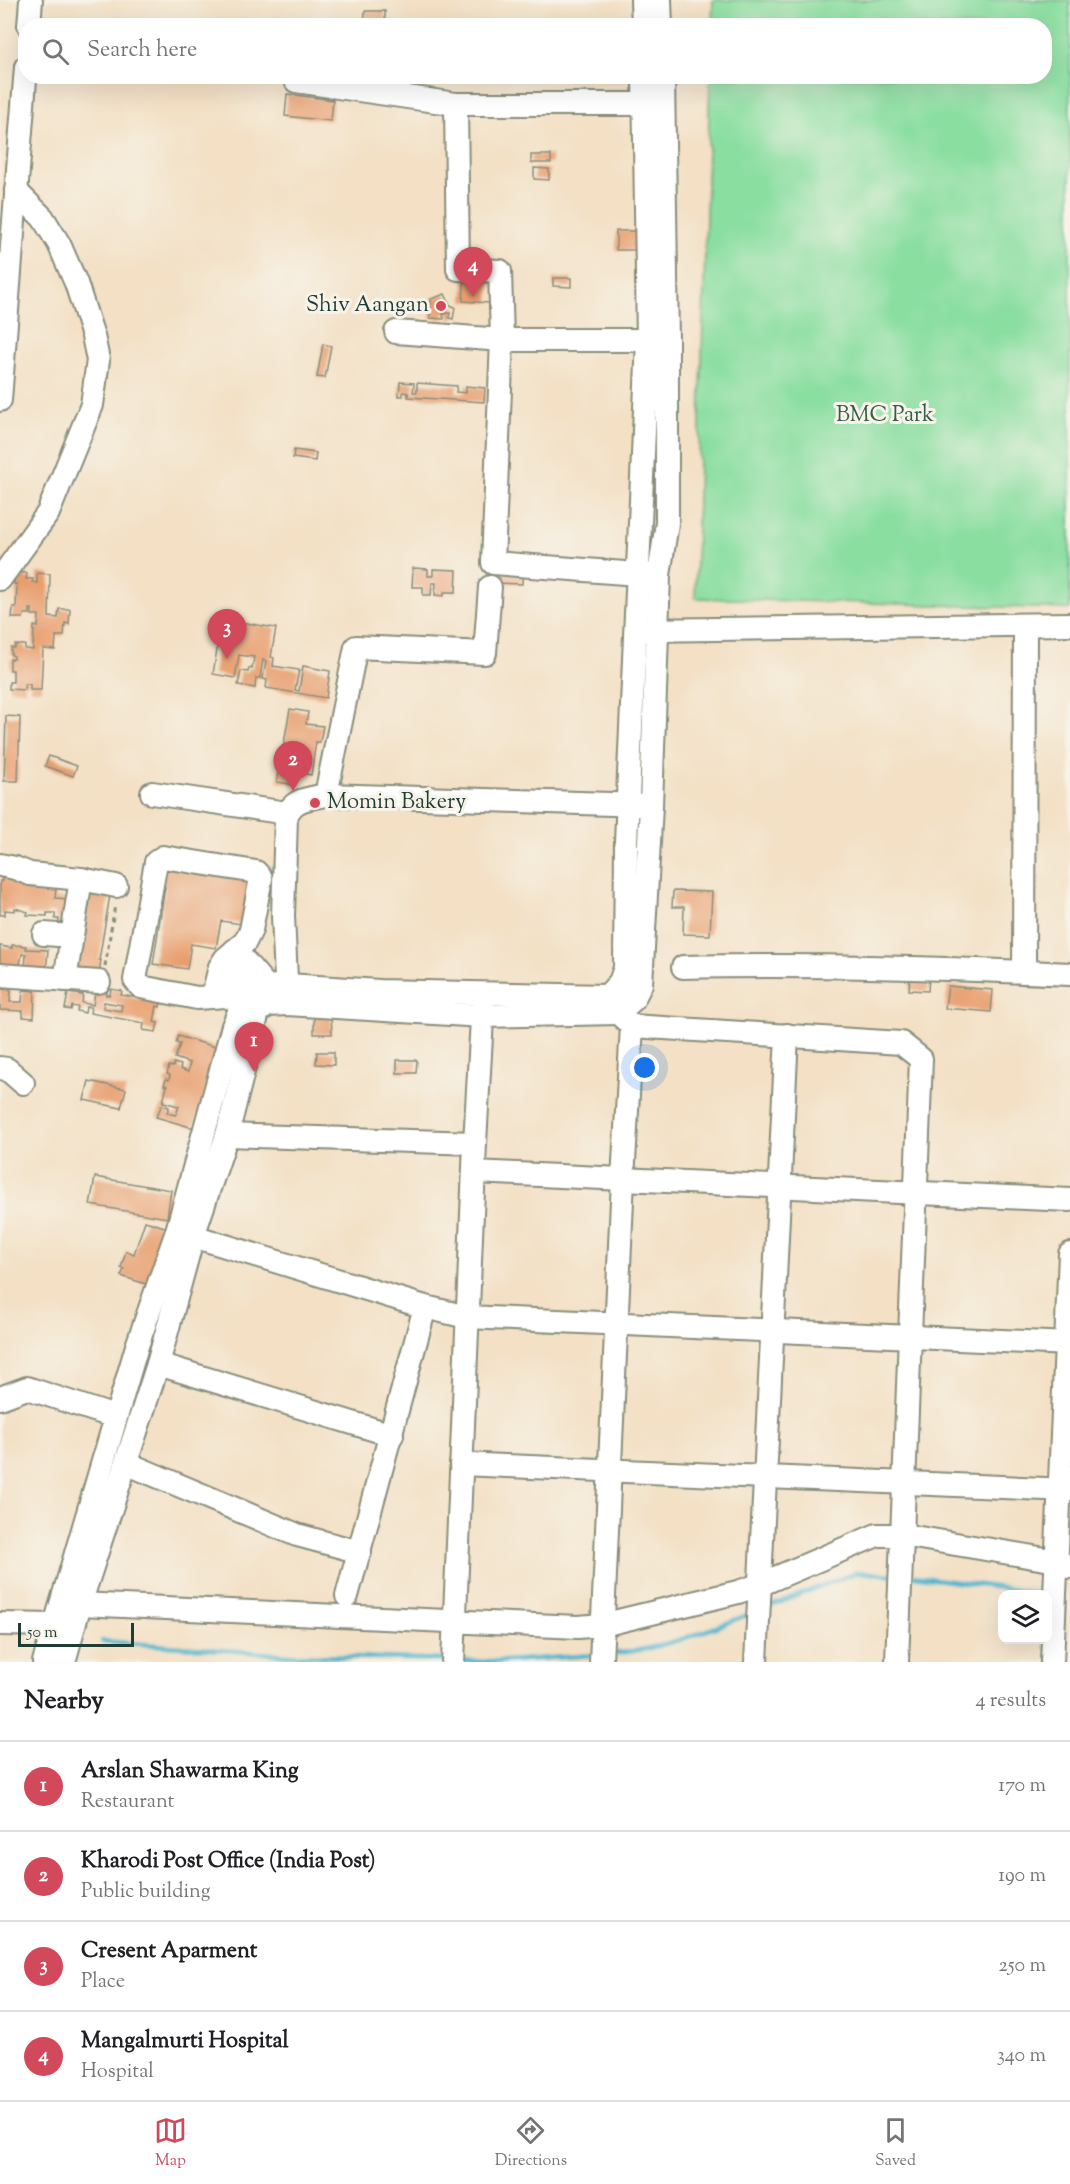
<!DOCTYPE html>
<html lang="en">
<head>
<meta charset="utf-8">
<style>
  body { margin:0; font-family:"Sorts Mill Goudy",serif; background:#f6f6f6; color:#202124 }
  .controls { position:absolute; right:18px; bottom:18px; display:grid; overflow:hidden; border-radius:12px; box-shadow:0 6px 24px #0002 }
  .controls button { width:54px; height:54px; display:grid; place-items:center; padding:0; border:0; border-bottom:2px solid #e0e0e0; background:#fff; color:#202124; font:30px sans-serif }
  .scale { position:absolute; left:18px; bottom:15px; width:116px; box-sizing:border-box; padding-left:6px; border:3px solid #1f3d34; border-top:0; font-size:16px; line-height:21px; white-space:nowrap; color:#1f3d34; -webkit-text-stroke:4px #f7f3e8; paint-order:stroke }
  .you { position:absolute; left:645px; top:1068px; width:21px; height:21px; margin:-15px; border:4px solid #fff; border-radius:50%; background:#1a73e8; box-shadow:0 0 0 9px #1a73e833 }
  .badge { display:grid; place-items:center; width:39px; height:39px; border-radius:50%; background:#d1495b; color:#fff; font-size:20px; font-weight:700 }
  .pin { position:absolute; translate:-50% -50px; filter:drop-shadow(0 2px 3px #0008) }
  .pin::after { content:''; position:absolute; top:32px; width:21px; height:18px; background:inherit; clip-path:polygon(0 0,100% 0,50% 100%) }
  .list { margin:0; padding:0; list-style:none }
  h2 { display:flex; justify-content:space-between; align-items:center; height:78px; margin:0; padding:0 24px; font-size:26px }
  h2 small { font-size:20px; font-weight:400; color:#757577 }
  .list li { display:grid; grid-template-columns:39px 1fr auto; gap:18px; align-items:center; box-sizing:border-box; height:90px; padding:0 24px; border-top:2px solid #e0e0e0 }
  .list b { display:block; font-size:22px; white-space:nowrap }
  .list p { margin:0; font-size:20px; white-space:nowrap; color:#757577 }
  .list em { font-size:20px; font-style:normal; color:#757577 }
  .icon { flex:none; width:33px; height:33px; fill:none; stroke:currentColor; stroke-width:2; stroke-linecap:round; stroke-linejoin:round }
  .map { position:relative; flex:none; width:1070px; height:1662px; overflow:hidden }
  .search { position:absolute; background:#fff; box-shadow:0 6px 24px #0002; left:18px; right:18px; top:18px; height:66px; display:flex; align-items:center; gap:15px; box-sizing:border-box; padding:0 21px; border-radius:24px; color:#757577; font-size:22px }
  .sheet { height:438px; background:#fff }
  nav { display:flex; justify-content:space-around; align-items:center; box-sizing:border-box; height:84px; border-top:2px solid #e0e0e0; background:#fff; font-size:16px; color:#757577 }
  nav a { display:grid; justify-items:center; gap:3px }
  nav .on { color:#d1495b }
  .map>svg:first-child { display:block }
  .green { fill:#89dea0; stroke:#548e6a; stroke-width:1.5 }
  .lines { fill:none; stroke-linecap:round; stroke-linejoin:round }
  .stream { stroke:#51b5cf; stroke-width:4.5 }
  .building { fill:#e89f6e; fill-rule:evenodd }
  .minor-casing { stroke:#898e7c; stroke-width:26 }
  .path { stroke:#898e7c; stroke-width:3; stroke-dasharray:4.5 4.5; stroke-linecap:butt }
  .minor { stroke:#fff; stroke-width:22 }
  .poi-dot { fill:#d1495b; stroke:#f7f3e8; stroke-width:2 }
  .labels { text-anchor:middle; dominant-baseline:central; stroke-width:6; stroke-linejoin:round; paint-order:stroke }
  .poi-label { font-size:22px; fill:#1f3d34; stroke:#f7f3e8; text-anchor:end }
  .park-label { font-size:22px; fill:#345d4a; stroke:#f7f3e8 }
</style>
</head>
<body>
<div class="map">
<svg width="1070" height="1662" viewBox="0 0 1070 1662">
  <rect width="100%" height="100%" fill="#f7f3e8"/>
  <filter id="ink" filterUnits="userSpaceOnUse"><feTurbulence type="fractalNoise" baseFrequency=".0167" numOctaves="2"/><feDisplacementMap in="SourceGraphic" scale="12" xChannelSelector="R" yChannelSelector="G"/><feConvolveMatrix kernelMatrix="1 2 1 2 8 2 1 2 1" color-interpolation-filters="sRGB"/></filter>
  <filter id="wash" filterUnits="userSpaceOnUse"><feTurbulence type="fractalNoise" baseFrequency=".008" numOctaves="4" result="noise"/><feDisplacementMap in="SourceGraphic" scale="24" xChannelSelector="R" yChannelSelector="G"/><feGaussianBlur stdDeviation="1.35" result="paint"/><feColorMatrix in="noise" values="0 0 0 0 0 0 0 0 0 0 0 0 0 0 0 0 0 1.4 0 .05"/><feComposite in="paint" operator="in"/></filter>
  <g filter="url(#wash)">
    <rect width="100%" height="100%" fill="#f3e0c5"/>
    <!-- green -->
    <path class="green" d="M713 0H1070V609L695 598 710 77 1044 76V26L712 25Z"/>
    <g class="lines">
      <!-- stream -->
      <g class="stream">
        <path d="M906 1575 1046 1594"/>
        <path d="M766 1608 857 1572 894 1575"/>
        <path d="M102 1641 289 1655 447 1660"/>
        <path d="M608 1654C658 1651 706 1631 752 1613"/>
        <path d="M458 1661 491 1662 594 1655"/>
      </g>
    </g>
    <g id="blocks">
      <!-- building -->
      <g class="building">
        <path d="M365 11H385V26H364Z"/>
        <path d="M287 94 333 100 331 121 285 116Z"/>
        <rect x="531" y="155" width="20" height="8"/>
        <path d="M534 168 549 169V180L534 179Z"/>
        <rect x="616" y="231" width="20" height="19"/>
        <path d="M465 273 491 276 489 303 463 301Z"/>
        <path d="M553 278H571V287L553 286Z"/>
        <path d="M445 294 450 305 455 307 453 319 449 318 450 313 443 314 444 319 430 318 431 299Z"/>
        <path d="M323 344 331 346 325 378 317 377Z"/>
        <path d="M400 382 414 383 413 392H417V383L457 386 456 392 466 393V386L485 388 484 402 408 397V393L403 392V396H399Z"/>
        <path d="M294 450 316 453 315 461 293 458Z"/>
        <path d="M494 566 523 568 522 584 494 583Z"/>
        <path d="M413 568 428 569V576H433V569L457 570 456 592H444V596L435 595 436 583H432L431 595H423V587H412Z"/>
        <path d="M15 572 27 573 26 579H33L32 582 37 583V573L50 574 49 617 58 618 59 609H70L69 624 65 623 64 636H56L55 650 43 649 41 690H30V684H25V690L9 689V682H13V670H10V659H14V656L11 655V648H15V645H25V649L33 650 34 626 38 627 39 615H32V609H30V614H24L23 618H12L13 607H16L17 584H14Z"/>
        <path d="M222 619 276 628 271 657 274 658 273 666 299 670 295 690 299 691 303 666 330 671 326 698 266 688 267 680 263 679 266 661 263 660 260 678H256L255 688 238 685 241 671 248 672 249 668 252 669 254 657 239 655 235 678 213 674Z"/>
        <path d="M290 709 308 712 306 724 323 726 320 742H316L311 775 297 772 295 785 277 782Z"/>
        <path d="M6 716 20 717 18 781H4Z"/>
        <path d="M49 756 77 766 73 776 45 766Z"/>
        <path d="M164 862 257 876 249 925 221 921 216 948 191 944 187 969 153 964 165 887 161 886Z"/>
        <path d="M2 876H14L13 880 65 889 56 888 55 898 69 899 67 929H58L59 919H55V913H47V916L27 915 28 912 15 908V911L5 910V915H0V881H2Z"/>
        <path d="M86 885 111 889 99 960H101L98 979 72 975Z"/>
        <path d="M673 891 712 892 710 935 683 934 684 907H672Z"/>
        <path d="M12 945 26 946V949L48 950 46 971H25L26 954H22L19 969 0 970V946L12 948Z"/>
        <path d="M910 975 929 977 928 991 909 990Z"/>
        <path d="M948 986 993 990 991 1012 945 1008Z"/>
        <path d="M108 988 106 995H110L111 989 122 991 121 995 149 1000 162 998 160 1007 157 1006 154 1022 158 1023 156 1032 143 1030 144 1023 90 1013 91 1007H86L85 1013 77 1011 78 1007 72 1006 71 1010 65 1009 68 993 83 995 82 1003 93 1005 95 993 99 994V990ZM104 1002 122 1005 121 1011 103 1008Z"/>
        <path d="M0 989 11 990 10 1002H22L23 990 35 991 34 1018 23 1017V1011L0 1010Z"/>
        <path d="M314 1015H331L332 1034H314Z"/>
        <path d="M178 1036 219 1048 194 1128 156 1117 162 1105 169 1107 167 1113 176 1115 179 1106 163 1102 167 1086 164 1085 166 1079 169 1080 170 1075 167 1074 169 1066 173 1067 174 1063 181 1065 180 1069 188 1072 190 1063 175 1058 180 1044 176 1043Z"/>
        <path d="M317 1052H334V1065L316 1064Z"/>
        <path d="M397 1060H417L416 1073H397Z"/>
        <path d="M89 1081 126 1089 121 1108 84 1100Z"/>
        <path d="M95 1177 171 1190 167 1218 90 1205Z"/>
        <path d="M145 1221 168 1228 149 1285 121 1276 124 1269 121 1268 126 1251 134 1254Z"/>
      </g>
    </g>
  </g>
  <g filter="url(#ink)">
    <use href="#blocks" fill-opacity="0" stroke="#898e7c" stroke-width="1.5"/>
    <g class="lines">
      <!-- minor casing -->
      <g class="minor-casing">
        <g id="minor">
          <path d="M642 0 643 26"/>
          <path d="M660 0 661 26"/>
          <path d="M29 26 31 0"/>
          <path d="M296 81 456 104H659"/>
          <path d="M396 332 502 340 500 271 458 269 456 104"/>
          <path d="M0 400 26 67"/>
          <path d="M651 575 493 563 502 340H663"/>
          <path d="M0 579 48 513 92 405 98 360 93 336 76 283 59 244 43 218 16 191"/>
          <path d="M490 587 485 653 356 647 326 795 643 805"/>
          <path d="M643 630 1070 624"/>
          <path d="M152 793 287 813"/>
          <path d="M0 865 15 868 30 874 81 879 65 980"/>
          <path d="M81 879 116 886"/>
          <path d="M44 934 72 936"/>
          <path d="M235 950 267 987"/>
          <path d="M220 967 256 993"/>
          <path d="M683 967C812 964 941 968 1070 974"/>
          <path d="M1024 972 1025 625"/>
          <path d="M0 975 99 982"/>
          <path d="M215 987 220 967 225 959 245 942 251 930 261 878 256 872 163 857 156 862 135 980 141 987 197 998 226 996 243 1003"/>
          <path d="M287 1000 283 916 286 817C293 798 308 799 326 795"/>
          <path d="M611 1002 618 1013 632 1026 901 1043 921 1059 897 1662"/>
          <path d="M0 1068 7 1069 23 1083"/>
          <path d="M227 1135 475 1143"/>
          <path d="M474 1172 1070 1200"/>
          <path d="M193 1236 425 1307 467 1317 1070 1344"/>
          <path d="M158 1364 392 1435"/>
          <path d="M0 1398 27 1388 115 1417"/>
          <path d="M126 1463 297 1535 360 1552"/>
          <path d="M461 1464 1070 1490"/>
          <path d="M347 1596 425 1307"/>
          <path d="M80 1604 578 1627 602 1625 738 1592 759 1585 877 1535H902L1057 1561 1070 1567"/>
          <path d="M0 1624 55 1625"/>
          <path d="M44 1662 137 1346 177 1231 233 1026 243 1003 256 993 267 987 288 985 379 991 607 996 620 982 625 968 626 842 648 340 644 76"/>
          <path d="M64 1662 80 1604 158 1364 193 1236 227 1135 258 1012 268 1005 287 1004 483 1016 618 1013 633 1000 641 984 651 806 659 575 667 523V341L663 76"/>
          <path d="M453 1662 475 1143 483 1001"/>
          <path d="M601 1662 623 1179 632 1026"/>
          <path d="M756 1662 787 1035"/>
          <path d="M1052 1662 1070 1254"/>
        </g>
      </g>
      <!-- path -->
      <path class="path" d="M105 966 115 905"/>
      <!-- minor -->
      <use href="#minor" class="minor"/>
    </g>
  </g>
  <!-- markers -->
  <g class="poi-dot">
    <circle cx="441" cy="306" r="6"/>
    <circle cx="315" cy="803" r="6"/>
  </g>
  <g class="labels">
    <!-- poi labels -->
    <g class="poi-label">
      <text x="429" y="306">Shiv Aangan</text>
      <text x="327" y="803" text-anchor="start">Momin Bakery</text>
    </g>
    <!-- park labels -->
    <g class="park-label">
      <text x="885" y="416">BMC Park</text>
    </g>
  </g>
</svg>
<div class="controls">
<button><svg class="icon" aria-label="layers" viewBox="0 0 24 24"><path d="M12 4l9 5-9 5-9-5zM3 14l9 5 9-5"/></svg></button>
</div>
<div class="scale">50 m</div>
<div class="you"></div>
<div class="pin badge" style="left:254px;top:1072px">1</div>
<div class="pin badge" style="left:293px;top:791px">2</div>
<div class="pin badge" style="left:227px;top:659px">3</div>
<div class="pin badge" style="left:473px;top:297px">4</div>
<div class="search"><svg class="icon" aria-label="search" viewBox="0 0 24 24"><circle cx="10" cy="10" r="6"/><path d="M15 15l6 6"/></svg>Search here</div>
</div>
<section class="sheet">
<h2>Nearby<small>4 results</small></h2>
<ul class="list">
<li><span class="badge">1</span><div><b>Arslan Shawarma King</b><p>Restaurant</p></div><em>170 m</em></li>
<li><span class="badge">2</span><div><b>Kharodi Post Office (India Post)</b><p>Public building</p></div><em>190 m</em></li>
<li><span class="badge">3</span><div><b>Cresent Aparment</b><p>Place</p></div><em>250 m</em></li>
<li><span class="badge">4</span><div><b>Mangalmurti Hospital</b><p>Hospital</p></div><em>340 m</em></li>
</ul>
</section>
<nav>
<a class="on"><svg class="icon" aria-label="map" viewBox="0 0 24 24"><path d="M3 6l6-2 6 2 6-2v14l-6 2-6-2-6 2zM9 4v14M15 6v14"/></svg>Map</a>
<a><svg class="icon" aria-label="directions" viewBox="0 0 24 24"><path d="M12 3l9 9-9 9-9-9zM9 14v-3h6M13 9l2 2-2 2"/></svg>Directions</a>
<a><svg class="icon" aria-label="saved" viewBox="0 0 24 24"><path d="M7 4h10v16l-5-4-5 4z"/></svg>Saved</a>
</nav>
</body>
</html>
